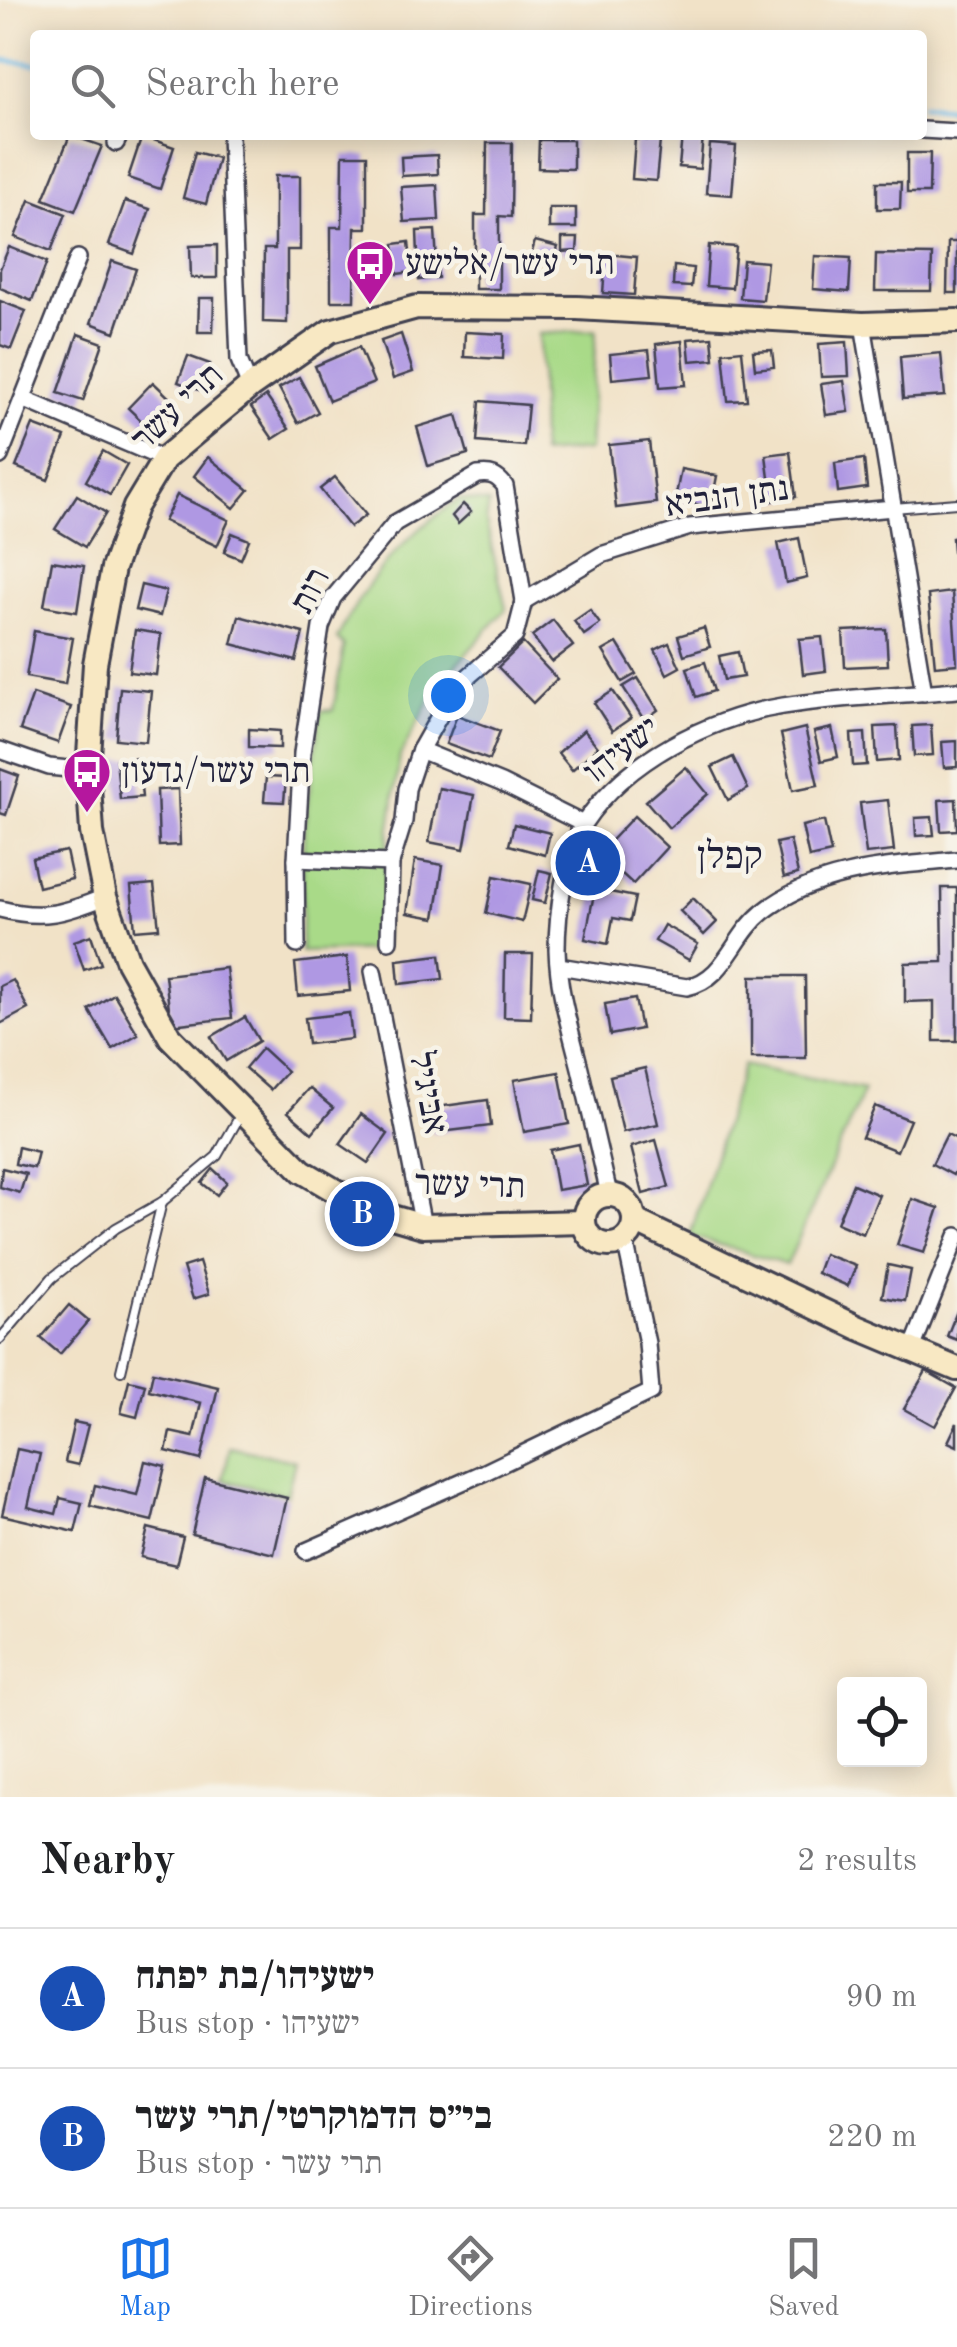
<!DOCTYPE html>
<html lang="en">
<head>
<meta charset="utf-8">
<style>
  body { margin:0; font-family:"Old Standard TT","Frank Ruhl Libre",serif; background:#f2f2f2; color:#202124 }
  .controls { position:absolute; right:30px; bottom:30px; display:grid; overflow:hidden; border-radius:10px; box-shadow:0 5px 25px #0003 }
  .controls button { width:90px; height:90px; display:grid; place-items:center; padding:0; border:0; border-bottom:2px solid #e0e0e0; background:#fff; color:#202124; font:50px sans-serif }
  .you { position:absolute; left:448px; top:695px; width:35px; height:35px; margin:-25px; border:8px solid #fff; border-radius:50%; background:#1a73e8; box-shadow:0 0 0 15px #1a73e833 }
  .badge { display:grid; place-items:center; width:65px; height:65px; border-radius:50%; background:#1a73e8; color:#fff; font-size:32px; font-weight:700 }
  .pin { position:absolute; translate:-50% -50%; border:5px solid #fff; box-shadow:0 2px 10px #0006 }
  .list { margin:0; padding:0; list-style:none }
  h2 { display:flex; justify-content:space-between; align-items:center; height:130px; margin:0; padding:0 40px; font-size:42px }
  h2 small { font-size:32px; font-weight:400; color:#757577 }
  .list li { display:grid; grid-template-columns:65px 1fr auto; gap:30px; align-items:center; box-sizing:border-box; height:140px; padding:0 40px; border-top:2px solid #e0e0e0 }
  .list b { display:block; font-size:38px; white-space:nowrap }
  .list p { margin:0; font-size:32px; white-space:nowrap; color:#757577 }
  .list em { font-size:32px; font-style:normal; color:#757577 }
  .icon { flex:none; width:55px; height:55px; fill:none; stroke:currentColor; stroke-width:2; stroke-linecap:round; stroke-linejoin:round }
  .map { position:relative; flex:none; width:957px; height:1797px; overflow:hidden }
  .search { position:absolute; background:#fff; box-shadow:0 5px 25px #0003; left:30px; right:30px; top:30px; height:110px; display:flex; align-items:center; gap:25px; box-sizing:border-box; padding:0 35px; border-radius:10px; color:#757577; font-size:38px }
  .sheet { height:410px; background:#fff }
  nav { display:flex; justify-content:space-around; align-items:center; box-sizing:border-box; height:140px; border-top:2px solid #e0e0e0; background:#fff; font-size:28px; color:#757577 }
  nav a { display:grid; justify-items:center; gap:5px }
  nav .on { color:#1a73e8 }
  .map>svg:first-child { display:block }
  .green { fill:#a9da88; stroke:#667e62; stroke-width:2.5 }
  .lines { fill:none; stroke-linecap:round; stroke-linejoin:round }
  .stream { stroke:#70bdea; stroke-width:5 }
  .building { fill:#af98e3 }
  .lane-casing { stroke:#413f50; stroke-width:12 }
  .street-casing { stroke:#413f50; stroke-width:20 }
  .secondary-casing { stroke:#413f50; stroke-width:28 }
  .lane { stroke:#fff; stroke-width:8 }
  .street { stroke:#fff; stroke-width:15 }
  .secondary { stroke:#f8e8c3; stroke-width:22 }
  .labels { text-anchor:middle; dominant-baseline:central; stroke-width:9; stroke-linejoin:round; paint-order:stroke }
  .poi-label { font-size:35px; fill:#22223b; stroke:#f7f3e8; text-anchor:start }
  .street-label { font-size:35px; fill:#22223b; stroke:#f7f3e8 }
  .neighbourhood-label { font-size:38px; fill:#22223b; stroke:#f7f3e8 }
</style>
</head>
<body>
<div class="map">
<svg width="957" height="1797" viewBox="0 0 957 1797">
  <rect width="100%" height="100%" fill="#f7f3e8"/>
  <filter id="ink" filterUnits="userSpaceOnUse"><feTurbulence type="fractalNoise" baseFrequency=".01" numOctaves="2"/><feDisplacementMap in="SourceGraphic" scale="20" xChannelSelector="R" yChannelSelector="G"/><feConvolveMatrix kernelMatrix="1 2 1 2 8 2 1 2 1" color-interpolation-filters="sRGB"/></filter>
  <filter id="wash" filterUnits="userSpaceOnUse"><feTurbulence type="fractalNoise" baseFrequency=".0048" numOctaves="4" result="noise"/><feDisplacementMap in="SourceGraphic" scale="40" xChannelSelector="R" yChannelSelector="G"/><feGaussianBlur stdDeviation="2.25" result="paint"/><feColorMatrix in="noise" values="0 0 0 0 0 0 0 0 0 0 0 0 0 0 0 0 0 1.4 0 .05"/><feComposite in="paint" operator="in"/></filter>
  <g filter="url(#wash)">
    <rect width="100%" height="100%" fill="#f1e2c7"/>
    <!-- green -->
    <g class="green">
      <path d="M596 330 589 450 541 454 539 334Z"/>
      <path d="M460 499 489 503 486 522 506 609 437 687 400 756 386 856 383 950 301 952 304 828 321 711 333 710 344 646 337 639C367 578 403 536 460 499Z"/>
      <path d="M743 1065 864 1090 787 1265 690 1236Z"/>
      <path d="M230 1447 295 1461 287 1495 223 1480Z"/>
    </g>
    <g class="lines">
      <!-- stream -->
      <g class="stream">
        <path d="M0 60 35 64"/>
        <path d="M922 106 957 109"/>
      </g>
    </g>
    <g id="blocks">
      <!-- building -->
      <g class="building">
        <path d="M70 135 102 146 75 211 44 199Z"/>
        <path d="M682 135 703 136 700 169 679 167Z"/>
        <path d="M142 136 174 147 160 189 128 178Z"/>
        <path d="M635 139 660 141 656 181 632 179Z"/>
        <path d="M539 140H573V169L538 168Z"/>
        <path d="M487 143H512L511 217 499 216V289H475V215H486Z"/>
        <path d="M710 144 736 146 732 195 706 193Z"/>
        <path d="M195 152 218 158 206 204 183 198Z"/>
        <path d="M907 153H930L929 193H907Z"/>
        <path d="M343 155H367V228H355L354 301H331V227H342Z"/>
        <path d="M437 155 438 174 402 176 401 157Z"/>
        <path d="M275 176H300V250H287V323L263 322 264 249H275Z"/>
        <path d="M877 182H901L900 209H877Z"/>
        <path d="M437 185 439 220 404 222 401 187Z"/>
        <path d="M30 200 66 214 51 251 15 237Z"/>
        <path d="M125 201 150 209 134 254 109 245Z"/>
        <rect x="549" y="208" width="27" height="20"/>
        <path d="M435 230 438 278 419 280 417 231Z"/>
        <path d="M562 238H578L577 251 562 252Z"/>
        <path d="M535 241 558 247 554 262 531 256Z"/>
        <path d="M409 242 412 272 397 274 394 244Z"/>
        <path d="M948 242H957V293H947Z"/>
        <path d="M217 245V278H191L190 246Z"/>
        <path d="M709 245 736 247 732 288 706 286Z"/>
        <path d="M9 247 47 262 32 301 0 288V269Z"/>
        <path d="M606 254 637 257 634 295 603 293Z"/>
        <path d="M876 254 932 255 931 291H875Z"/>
        <path d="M815 256 851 258 849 292 813 289Z"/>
        <path d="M743 260 767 262 763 300 740 298Z"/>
        <path d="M112 261 136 269 115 332 91 323Z"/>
        <path d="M674 266 693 268 691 287 673 286Z"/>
        <path d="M199 298H214L213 332H198Z"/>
        <path d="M0 301 26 311 11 349 0 345Z"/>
        <path d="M465 332 504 334 503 359 464 357Z"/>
        <path d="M78 334 103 343 83 401 58 393Z"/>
        <path d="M401 334 413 372 393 379 381 341Z"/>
        <path d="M712 337 714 359 690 361 688 339Z"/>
        <path d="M682 341 686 385 660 387 656 344Z"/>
        <path d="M847 342 849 376 821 377 819 344Z"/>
        <path d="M359 347 374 383 329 401 315 366Z"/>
        <path d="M649 350 652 375 612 379 610 354Z"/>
        <path d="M742 350 747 400 728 401 723 352Z"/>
        <path d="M772 350 774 367 755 369 753 351Z"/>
        <path d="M941 353 945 396 903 399 900 357Z"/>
        <path d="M188 356 210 364 199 390 178 382Z"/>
        <path d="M299 377 318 412 298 423 279 388Z"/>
        <path d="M844 381 849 412 826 415 821 384Z"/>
        <path d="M153 382 178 406 153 432 128 408Z"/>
        <path d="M266 396 289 429 273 439 251 407Z"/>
        <path d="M480 401 528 405 524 446 477 442Z"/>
        <path d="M457 415 468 454 428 466 417 427Z"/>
        <path d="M33 425 65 437 48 480 16 467Z"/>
        <path d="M649 441 656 503 616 508 609 445Z"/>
        <path d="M103 451 127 465 110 495 86 481Z"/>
        <path d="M790 452 796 497 772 501 766 455Z"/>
        <path d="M208 457 249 490 234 508 194 476Z"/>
        <path d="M864 459 867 488 838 492 835 463Z"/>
        <path d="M681 469 717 476 711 507 675 500Z"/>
        <path d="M335 477 366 515 350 527 320 489Z"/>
        <path d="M77 495 106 513 85 547 55 529Z"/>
        <path d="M177 495 229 520 217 546 164 521Z"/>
        <path d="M463 504 471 512 458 524 452 516Z"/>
        <path d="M232 533 249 540 241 559 224 552Z"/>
        <path d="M957 537V562L954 563 952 538Z"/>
        <path d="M799 538 807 578 786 583 778 543Z"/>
        <path d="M52 561 84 566 77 612 44 606Z"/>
        <path d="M141 585 166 591 160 616 135 610Z"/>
        <path d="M952 592 957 664 935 666 928 595Z"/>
        <path d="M590 610 600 624 584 635 574 621Z"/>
        <path d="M239 616 303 633 296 661 232 644Z"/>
        <path d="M553 620 573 646 552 662 532 636Z"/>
        <path d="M704 628 710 647 684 655 678 636Z"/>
        <path d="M886 629 888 665 845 667 843 631Z"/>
        <path d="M135 630 161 634 156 675 129 672Z"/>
        <path d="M34 631 73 638 65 684 26 677Z"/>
        <path d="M822 637 826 671 803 674 799 639Z"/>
        <path d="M523 643 557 679 533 703 498 667Z"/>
        <path d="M617 643 636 674 622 682 603 651Z"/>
        <path d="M669 643 680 667 667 674 655 650Z"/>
        <path d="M738 652 743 677 724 680 719 656Z"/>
        <path d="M705 662 714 691 696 697 687 668Z"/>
        <path d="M638 678 658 710 644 720 623 687Z"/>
        <path d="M120 688 151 691 146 742 116 739Z"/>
        <path d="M613 691 631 718 612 731 594 703Z"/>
        <path d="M33 694 71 707 58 743 20 730Z"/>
        <path d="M457 715 500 731 489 760 446 744Z"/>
        <path d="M931 725 933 755 914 756 912 726Z"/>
        <path d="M897 726 899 760 877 762 875 727Z"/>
        <path d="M805 728 818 785 793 790 781 734Z"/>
        <path d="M832 728 838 757 821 761 814 732Z"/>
        <path d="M249 729 280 731V748L249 747Z"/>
        <path d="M584 730 598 747 572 770 558 753Z"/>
        <path d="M865 733 867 765 853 766 851 734Z"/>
        <path d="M957 741V767L944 768 942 742Z"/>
        <path d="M733 757 748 789 728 800 712 767Z"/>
        <path d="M138 758 142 797 120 799 116 760Z"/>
        <path d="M686 767 708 794 669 828 646 801Z"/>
        <path d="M0 769 19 776 6 815 0 813Z"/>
        <path d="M266 777 286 778 284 802 264 801Z"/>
        <path d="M439 788 474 795 464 849 429 842Z"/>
        <path d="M178 789 180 845 159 846 157 790Z"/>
        <path d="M956 799 957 830 941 831 939 800Z"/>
        <path d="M888 800 894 851 866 854 860 803Z"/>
        <path d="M634 816 667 847 633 884 599 853Z"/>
        <path d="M932 817 934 835 916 836 915 818Z"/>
        <path d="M824 821 831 853 809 858 802 826Z"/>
        <path d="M514 824 550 833 545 855 509 845Z"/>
        <path d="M790 840 798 874 784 878 776 843Z"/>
        <path d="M66 851 72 879 38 887 32 858Z"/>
        <path d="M415 860 443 865 435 918 407 913Z"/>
        <path d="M539 870 552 873 545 903 532 900Z"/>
        <path d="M494 876 531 884 522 922 486 913Z"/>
        <path d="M154 884 159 928 135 930 131 886Z"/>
        <path d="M942 888H957V1041H934V1001L905 1002V963L943 962Z"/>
        <path d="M595 889 635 897 630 921 613 918 608 944 585 939Z"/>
        <path d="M693 898 717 922 704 935 680 911Z"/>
        <path d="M664 925 698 944 689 960 655 941Z"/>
        <path d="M91 935 101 964 84 970 74 941Z"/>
        <path d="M505 954H533L531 1018 504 1017Z"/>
        <path d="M440 955 443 979 399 984 397 960Z"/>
        <path d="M347 957 350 991 298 996 295 963Z"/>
        <path d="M226 968 232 1018 171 1025 165 975Z"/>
        <path d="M751 976H805L806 1058H751Z"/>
        <path d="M13 980 28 1009 0 1024V986Z"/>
        <path d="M114 994 138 1034 112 1049 89 1010Z"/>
        <path d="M635 999 641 1029 610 1035 605 1004Z"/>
        <path d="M349 1013 352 1039 308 1044 305 1018Z"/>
        <path d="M245 1017 259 1041 226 1061 211 1037Z"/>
        <path d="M262 1048 287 1071 270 1090 245 1068Z"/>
        <path d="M645 1068 658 1124 623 1132 610 1076Z"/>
        <path d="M559 1072 569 1124 524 1132 514 1080Z"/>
        <path d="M309 1088 333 1108 312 1133 288 1112Z"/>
        <path d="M488 1100 491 1126 432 1133 429 1108Z"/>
        <path d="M875 1106 910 1120 897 1151 862 1137Z"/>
        <path d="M361 1114 388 1134 368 1163 340 1144Z"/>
        <path d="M947 1134 957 1139V1167L953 1175 932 1164Z"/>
        <path d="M656 1140 669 1187 643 1194 631 1147Z"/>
        <path d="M579 1144 587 1185 557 1190 550 1150Z"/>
        <path d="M18 1147 38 1152 34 1168 15 1164Z"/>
        <path d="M2 1168 26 1174 20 1193 0 1187Z"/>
        <path d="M213 1169 227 1182 217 1195 202 1183Z"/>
        <path d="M853 1184 879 1195 863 1234 837 1223Z"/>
        <path d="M912 1199 939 1208 924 1253 897 1245Z"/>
        <path d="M824 1254 856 1266 848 1286 817 1273Z"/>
        <path d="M199 1262 209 1294 193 1299 183 1267Z"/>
        <path d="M888 1265 911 1270 905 1301 882 1297Z"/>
        <path d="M69 1305 88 1321 60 1354 41 1338Z"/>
        <path d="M957 1311V1340L947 1336Z"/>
        <path d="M926 1371 956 1388 935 1426 904 1409Z"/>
        <path d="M153 1372 218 1387 201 1460 166 1451 170 1432 193 1437 201 1403 149 1390Z"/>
        <path d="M129 1380 145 1384 137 1417 121 1413Z"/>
        <path d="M74 1422 88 1425 78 1465 65 1462Z"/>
        <path d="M957 1423V1446L948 1442Z"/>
        <path d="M17 1449 40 1454 28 1507 56 1514 60 1498 82 1503 75 1532 2 1515Z"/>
        <path d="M145 1461 165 1466 152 1521 90 1506 95 1485 137 1495Z"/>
        <path d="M205 1478 287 1498 274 1554 192 1534Z"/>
        <path d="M148 1528 183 1537 176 1565 141 1557Z"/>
      </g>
    </g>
  </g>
  <g filter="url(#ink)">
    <use href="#blocks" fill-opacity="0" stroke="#413f50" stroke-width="2.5"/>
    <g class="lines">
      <!-- lane casing -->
      <g class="lane-casing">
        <g id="lane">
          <path d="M893 508 957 503"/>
          <path d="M0 1339 52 1278 116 1228 162 1202 217 1156 241 1114"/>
          <path d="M121 1371 162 1202"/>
        </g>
      </g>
      <!-- street casing -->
      <g class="street-casing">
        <g id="street">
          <path d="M922 130 957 132"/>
          <path d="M230 135 239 360 250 387"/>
          <path d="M116 143 120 135"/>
          <path d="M863 324 924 693"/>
          <path d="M23 399 164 459"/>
          <path d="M0 456 78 258"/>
          <path d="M524 601 601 555 690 527 893 508"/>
          <path d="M0 750 49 767 88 771"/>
          <path d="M420 750 501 783 583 824"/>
          <path d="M296 859 391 863"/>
          <path d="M0 909C43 920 65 913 105 897"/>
          <path d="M297 945 296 859 302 753 321 627 333 598 395 523 478 475C491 473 497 476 505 486L524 601 515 636 455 688 420 750 407 789 404 821 391 863 389 941"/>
          <path d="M559 966 687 987C726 979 733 936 763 912 817 869 891 866 957 860"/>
          <path d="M373 971 423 1226"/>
          <path d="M609 1194C599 1152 590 1110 580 1068 570 1028 558 990 557 949 557 915 565 851 584 823 626 760 709 718 783 706 840 697 899 695 957 690"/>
          <path d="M912 1349 957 1236"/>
          <path d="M306 1551 485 1472 651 1392 647 1343 625 1240"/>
        </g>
      </g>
      <!-- secondary casing -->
      <g class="secondary-casing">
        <g id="secondary">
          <circle cx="609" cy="1220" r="25"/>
          <path d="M635 1221 857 1327 957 1369"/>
          <path d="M584 1222 423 1226 368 1210 302 1171 170 1037 128 962 105 897 92 832 88 771 95 664 113 568 135 507 164 459 250 387 330 331 417 307 577 308 863 324 957 321"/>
        </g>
      </g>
      <!-- lane -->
      <use href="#lane" class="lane"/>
      <!-- street -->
      <use href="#street" class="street"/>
      <!-- secondary -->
      <use href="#secondary" class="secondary"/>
    </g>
  </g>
  <!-- icons -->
  <defs>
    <g id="bus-pin" transform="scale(2.5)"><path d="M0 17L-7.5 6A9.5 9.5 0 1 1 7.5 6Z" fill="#b5179e" stroke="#f7f3e8"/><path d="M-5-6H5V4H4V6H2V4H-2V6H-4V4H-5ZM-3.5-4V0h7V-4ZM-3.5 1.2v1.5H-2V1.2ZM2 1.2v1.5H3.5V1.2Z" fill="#fff"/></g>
  </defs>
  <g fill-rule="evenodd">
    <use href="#bus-pin" x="370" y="264"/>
    <use href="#bus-pin" x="87" y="772"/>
  </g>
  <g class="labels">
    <!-- poi labels -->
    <g class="poi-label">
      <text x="405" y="264">תרי עשר/אלישע</text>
      <text x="122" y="772">תרי עשר/גדעון</text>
    </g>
    <!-- street labels -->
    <g class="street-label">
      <text transform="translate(178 408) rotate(-43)">תרי עשר</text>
      <text transform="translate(727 498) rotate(-8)">נתן הנביא</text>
      <text transform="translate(311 591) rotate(-62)">רות</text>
      <text transform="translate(622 751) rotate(-38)">ישעיהו</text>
      <text transform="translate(427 1093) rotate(79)">אביגיל</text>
      <text transform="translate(470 1186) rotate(2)">תרי עשר</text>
    </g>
    <!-- neighbourhood labels -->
    <g class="neighbourhood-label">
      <text x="730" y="858">קפלן</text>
    </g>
  </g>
</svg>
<div class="controls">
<button><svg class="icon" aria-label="locate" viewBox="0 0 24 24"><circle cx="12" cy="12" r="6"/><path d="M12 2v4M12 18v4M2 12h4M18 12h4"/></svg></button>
</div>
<div class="you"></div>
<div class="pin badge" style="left:588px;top:863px;background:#1a4fb4">A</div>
<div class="pin badge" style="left:362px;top:1214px;background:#1a4fb4">B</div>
<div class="search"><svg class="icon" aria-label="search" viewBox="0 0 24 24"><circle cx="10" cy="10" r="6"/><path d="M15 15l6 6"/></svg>Search here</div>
</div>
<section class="sheet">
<h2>Nearby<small>2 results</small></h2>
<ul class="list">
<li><span class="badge" style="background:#1a4fb4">A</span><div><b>ישעיהו/בת יפתח</b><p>Bus stop · ישעיהו</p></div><em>90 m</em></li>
<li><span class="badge" style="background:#1a4fb4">B</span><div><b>בי״ס הדמוקרטי/תרי עשר</b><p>Bus stop · תרי עשר</p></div><em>220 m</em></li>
</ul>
</section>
<nav>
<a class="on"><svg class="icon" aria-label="map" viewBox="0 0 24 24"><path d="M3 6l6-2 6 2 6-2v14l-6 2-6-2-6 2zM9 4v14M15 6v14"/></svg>Map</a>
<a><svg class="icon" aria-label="directions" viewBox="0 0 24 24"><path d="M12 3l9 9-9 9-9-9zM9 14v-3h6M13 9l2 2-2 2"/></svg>Directions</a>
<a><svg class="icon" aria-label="saved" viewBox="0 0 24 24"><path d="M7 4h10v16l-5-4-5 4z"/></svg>Saved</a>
</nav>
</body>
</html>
